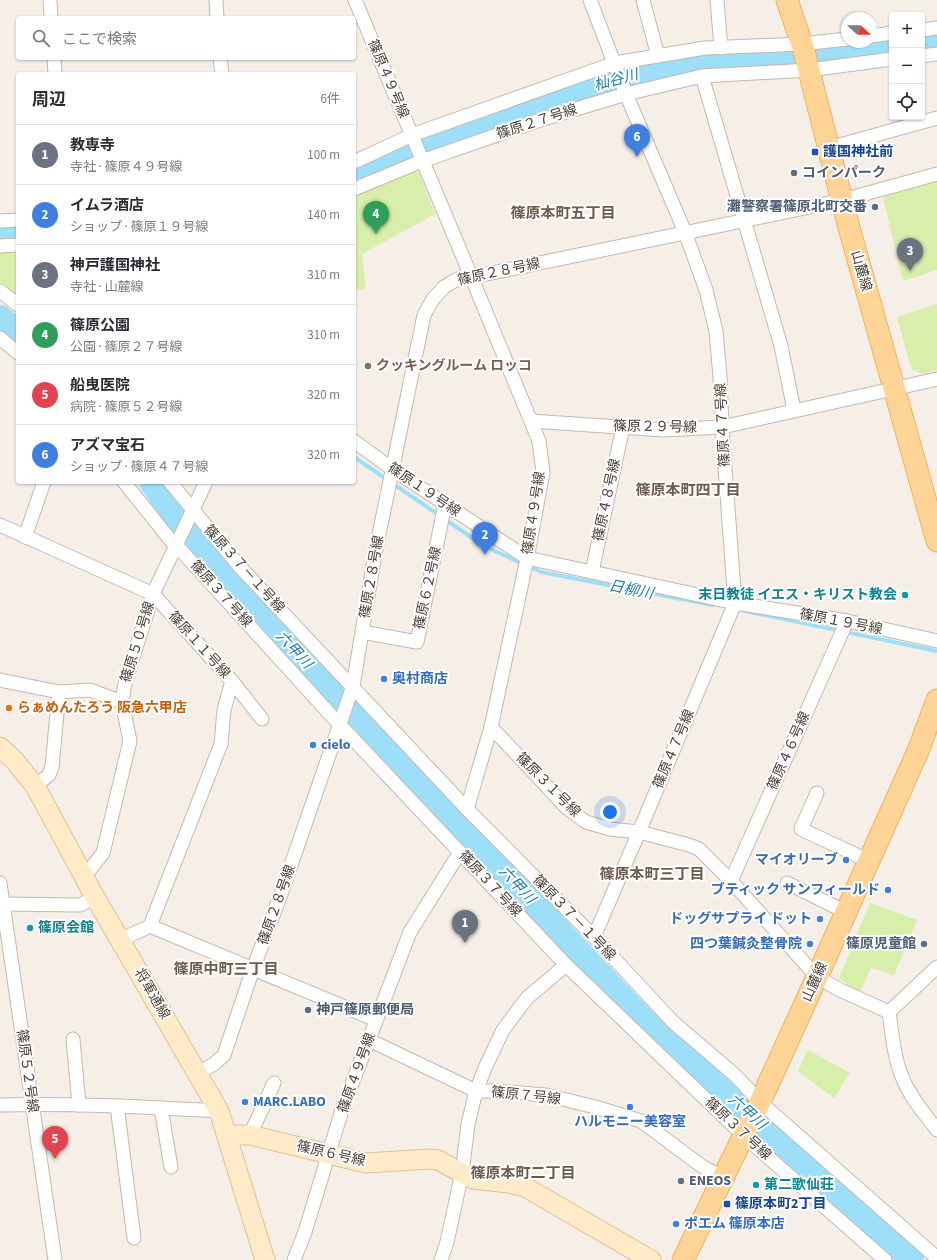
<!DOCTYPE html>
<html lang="ja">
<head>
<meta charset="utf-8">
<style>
  body { margin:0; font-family:"Source Sans 3","Noto Sans JP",sans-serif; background:#f7f7f7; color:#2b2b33 }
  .controls { position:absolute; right:12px; top:12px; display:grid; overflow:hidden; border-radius:4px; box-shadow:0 1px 3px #0004 }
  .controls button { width:36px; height:36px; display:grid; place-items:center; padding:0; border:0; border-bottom:1px solid #e1e1e2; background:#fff; color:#2b2b33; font:20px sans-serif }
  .compass { position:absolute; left:841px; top:12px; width:36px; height:36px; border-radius:50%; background:#fff; box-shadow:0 1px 3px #0004; rotate:111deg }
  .you { position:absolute; left:610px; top:812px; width:14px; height:14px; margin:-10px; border:3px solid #fff; border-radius:50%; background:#1a73e8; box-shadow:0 0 0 6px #1a73e833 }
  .badge { display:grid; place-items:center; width:26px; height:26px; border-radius:50%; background:#111827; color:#fff; font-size:13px; font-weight:700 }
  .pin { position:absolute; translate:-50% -33px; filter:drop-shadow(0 1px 2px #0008) }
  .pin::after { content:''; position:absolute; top:21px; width:14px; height:12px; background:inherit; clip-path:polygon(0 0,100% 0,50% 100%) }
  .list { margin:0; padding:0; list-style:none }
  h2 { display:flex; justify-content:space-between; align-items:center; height:52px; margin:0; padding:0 16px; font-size:17px }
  h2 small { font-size:13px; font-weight:400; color:#7c7c81 }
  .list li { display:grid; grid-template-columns:26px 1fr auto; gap:12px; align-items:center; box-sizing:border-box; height:60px; padding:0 16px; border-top:1px solid #e1e1e2 }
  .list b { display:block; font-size:15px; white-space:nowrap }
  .list p { margin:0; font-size:13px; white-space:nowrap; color:#7c7c81 }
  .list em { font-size:13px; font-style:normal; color:#7c7c81 }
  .icon { flex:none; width:22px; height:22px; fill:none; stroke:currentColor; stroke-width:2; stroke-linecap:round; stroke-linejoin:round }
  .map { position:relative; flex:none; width:937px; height:1260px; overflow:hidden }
  .search { position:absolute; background:#fff; box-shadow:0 1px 3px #0004; left:16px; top:16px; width:340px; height:44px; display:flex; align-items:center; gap:10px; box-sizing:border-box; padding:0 14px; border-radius:4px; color:#7c7c81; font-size:15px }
  .panel { position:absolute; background:#fff; box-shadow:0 1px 3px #0004; left:16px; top:72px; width:340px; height:412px; border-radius:4px }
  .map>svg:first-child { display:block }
  .green { fill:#d8eeab }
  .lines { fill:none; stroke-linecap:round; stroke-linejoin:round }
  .stream { stroke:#9ddef8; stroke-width:4 }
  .river { stroke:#9ddef8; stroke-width:24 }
  .street-casing { stroke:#c5b9ab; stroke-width:15 }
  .secondary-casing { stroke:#dec194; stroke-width:21 }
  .primary-casing { stroke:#f1b159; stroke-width:23 }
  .street { stroke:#fff; stroke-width:13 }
  .secondary { stroke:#ffebc7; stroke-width:19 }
  .primary { stroke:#ffd496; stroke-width:21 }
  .transit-dot { fill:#1a4fb4; stroke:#fff; stroke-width:1.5 }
  .service-dot { fill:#5c6f8a; stroke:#fff; stroke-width:1.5 }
  .education-dot { fill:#8d6e63; stroke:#fff; stroke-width:1.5 }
  .culture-dot { fill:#0f9aa8; stroke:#fff; stroke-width:1.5 }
  .shop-dot { fill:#3f7fe0; stroke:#fff; stroke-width:1.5 }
  .food-dot { fill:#e8710a; stroke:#fff; stroke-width:1.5 }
  .labels { text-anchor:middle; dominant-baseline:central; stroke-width:4; stroke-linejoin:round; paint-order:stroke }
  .street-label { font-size:14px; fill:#493f35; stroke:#fff }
  .transit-label { font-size:14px; font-weight:bold; fill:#164399; stroke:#fff; text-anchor:start }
  .service-label { font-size:14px; font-weight:bold; fill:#4e5e75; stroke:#fff; text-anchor:start }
  .education-label { font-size:14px; font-weight:bold; fill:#785e54; stroke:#fff; text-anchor:start }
  .culture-label { font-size:14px; font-weight:bold; fill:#0d838f; stroke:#fff; text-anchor:start }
  .shop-label { font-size:14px; font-weight:bold; fill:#366cbe; stroke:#fff; text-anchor:start }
  .food-label { font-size:14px; font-weight:bold; fill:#c56008; stroke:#fff; text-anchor:start }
  .water-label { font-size:15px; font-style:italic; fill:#1f7fa7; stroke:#fff }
  .neighbourhood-label { font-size:15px; font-weight:bold; fill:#6d5b4b; stroke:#fff }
</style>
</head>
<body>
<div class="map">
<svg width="937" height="1260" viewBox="0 0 937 1260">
  <rect width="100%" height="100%" fill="#f5efe7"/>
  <!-- green -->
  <g class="green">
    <path d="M412 170 419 173 435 214 362 254 366 289 354 290V195Z"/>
    <path d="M937 181V270L903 281 883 197Z"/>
    <path d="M18 250V294L0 283V251Z"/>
    <path d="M937 304V370L921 374 911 368 897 317Z"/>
    <path d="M870 903 917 920 894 975 871 968 860 992 854 990 839 978Z"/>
    <path d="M808 1050 850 1073 834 1098 798 1071Z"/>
  </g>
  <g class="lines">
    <!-- stream -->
    <g class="stream">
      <path d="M354 457 484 546 541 572 713 605"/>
      <path d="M745 611 937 651"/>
    </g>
    <!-- river -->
    <g class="river">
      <path d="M922 42 937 41"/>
      <path d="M354 174 431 141 539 102 637 74 719 61 787 57 892 46"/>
      <path d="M0 234 18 233"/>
      <path d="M0 317 18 331"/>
      <path d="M151 482 174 516 276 630 643 1019 912 1260"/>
    </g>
    <!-- street casing -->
    <g class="street-casing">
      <g id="street">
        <path d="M50 0 51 18"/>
        <path d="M216 0 217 18"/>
        <path d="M355 0 471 276 539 441 543 472 527 559 491 727 467 809"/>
        <path d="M590 0 626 94 685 232 706 290 716 331 720 377 722 427 735 603 639 832 594 937"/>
        <path d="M643 0 658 56"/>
        <path d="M717 0 721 48"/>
        <path d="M922 30 937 28"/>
        <path d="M871 36 892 33"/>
        <path d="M922 56 937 54"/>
        <path d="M54 58 55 74"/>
        <path d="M220 58 222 74"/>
        <path d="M702 76 781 346 794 410"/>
        <path d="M829 148 937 118"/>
        <path d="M354 162 412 135 615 63 705 48 802 44 847 39"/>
        <path d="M354 189 422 161 543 119 626 94 702 76 809 70 892 59"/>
        <path d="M0 221 18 220"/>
        <path d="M0 246 18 245"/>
        <path d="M0 291 18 305"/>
        <path d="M0 338 18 353"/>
        <path d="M531 421 663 430 722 427 937 379"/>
        <path d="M354 441 392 469 527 558 735 603 847 621 937 641"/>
        <path d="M124 482 176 547 177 546 339 724 566 965 743 1135 885 1260"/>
        <path d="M170 482 240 567 467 809 594 937 673 1022 736 1076 760 1102 937 1258"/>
        <path d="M0 525 153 594 232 681 224 710 221 744 150 926"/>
        <path d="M25 537 44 482"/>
        <path d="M592 572 623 427"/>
        <path d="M362 632 417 642 445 504"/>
        <path d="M0 680 59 692 90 690 122 702"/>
        <path d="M232 681 262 719"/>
        <path d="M491 727 567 808 586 822 610 829 639 832 689 845 699 849 731 881 817 977 840 990 889 1012"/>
        <path d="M35 786 49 775 52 767 59 692"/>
        <path d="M817 793 801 829 869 861"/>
        <path d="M84 877 103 853 130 741 122 702 125 683 153 594 206 482"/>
        <path d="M731 881 847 621"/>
        <path d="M0 883 55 1260"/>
        <path d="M787 883 846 912"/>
        <path d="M0 904 80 905 95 897"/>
        <path d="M150 926 376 1020"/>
        <path d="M120 940 150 926"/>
        <path d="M889 1012C892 1033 894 1059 903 1079 910 1097 925 1114 937 1130"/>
        <path d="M889 1012 937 967"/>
        <path d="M73 1039 79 1105"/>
        <path d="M369 1040 476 1091H496L546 1095 595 1107 641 1121 703 1167 723 1177"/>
        <path d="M198 1073 214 1064 224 1055 253 969 281 894 353 686 375 554 424 315 433 299 444 287 454 281 465 276 487 274 843 200 937 174"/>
        <path d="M0 1105C73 1103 146 1107 219 1111"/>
        <path d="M117 1106 134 1238"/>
        <path d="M161 1108 171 1167"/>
        <path d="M250 1135 274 1083"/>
        <path d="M294 1260 305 1232 342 1110 410 932 460 852"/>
        <path d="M441 1260 447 1242 462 1173 468 1124 476 1091 485 1068 503 1030 527 998 566 965"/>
      </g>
    </g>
    <!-- secondary casing -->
    <g class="secondary-casing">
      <g id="secondary">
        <path d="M0 747 14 760 35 786 95 897 219 1111 265 1260"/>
        <path d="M227 1135H250L366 1163 430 1159 438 1160 473 1179 509 1183 525 1187 651 1260"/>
      </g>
    </g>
    <!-- primary casing -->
    <g class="primary-casing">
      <g id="primary">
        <path d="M787 0 803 47 848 224 937 541"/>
        <path d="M683 1260 760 1102 817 977 918 751 937 700"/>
      </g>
    </g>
    <!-- street -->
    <use href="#street" class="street"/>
    <!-- secondary -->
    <use href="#secondary" class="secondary"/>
    <!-- primary -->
    <use href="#primary" class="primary"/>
  </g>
  <!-- markers -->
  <g class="transit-dot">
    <rect x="811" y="148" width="8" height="8" rx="2"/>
    <rect x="723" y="1200" width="8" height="8" rx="2"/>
  </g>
  <g class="service-dot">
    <circle cx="794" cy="173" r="4"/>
    <circle cx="875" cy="207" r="4"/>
    <circle cx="924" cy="944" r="4"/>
    <circle cx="308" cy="1010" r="4"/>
    <circle cx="681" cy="1181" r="4"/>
  </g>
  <circle class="education-dot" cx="368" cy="366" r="4"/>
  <g class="culture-dot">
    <circle cx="905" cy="595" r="4"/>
    <circle cx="30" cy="928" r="4"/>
    <circle cx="756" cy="1185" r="4"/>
  </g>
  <g class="shop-dot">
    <circle cx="384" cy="679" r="4"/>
    <circle cx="313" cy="745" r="4"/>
    <circle cx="846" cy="860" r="4"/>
    <circle cx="888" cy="890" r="4"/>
    <circle cx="820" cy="919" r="4"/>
    <circle cx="810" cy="944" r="4"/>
    <circle cx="245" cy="1102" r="4"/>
    <circle cx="630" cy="1107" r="4"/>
    <circle cx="676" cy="1224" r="4"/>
  </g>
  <circle class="food-dot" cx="9" cy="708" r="4"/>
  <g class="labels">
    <!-- street labels -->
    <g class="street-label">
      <text transform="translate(388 79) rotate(67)">篠原４９号線</text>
      <text transform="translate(537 122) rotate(-18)">篠原２７号線</text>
      <text transform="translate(861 271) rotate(74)">山麓線</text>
      <text transform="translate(499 272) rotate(-12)">篠原２８号線</text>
      <text transform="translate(723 425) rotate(-93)">篠原４７号線</text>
      <text transform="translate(655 427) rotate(1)">篠原２９号線</text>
      <text transform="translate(424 490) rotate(34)">篠原１９号線</text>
      <text transform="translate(607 500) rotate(-78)">篠原４８号線</text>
      <text transform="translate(534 513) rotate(-81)">篠原４９号線</text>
      <text transform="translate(244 569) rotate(48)">篠原３７－１号線</text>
      <text transform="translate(372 577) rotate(-80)">篠原２８号線</text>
      <text transform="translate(428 588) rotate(-78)">篠原６２号線</text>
      <text transform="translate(221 594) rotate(48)">篠原３７号線</text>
      <text transform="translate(841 622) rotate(11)">篠原１９号線</text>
      <text transform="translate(138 642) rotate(-73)">篠原５０号線</text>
      <text transform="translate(199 645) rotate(48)">篠原１１号線</text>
      <text transform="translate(674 749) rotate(-67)">篠原４７号線</text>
      <text transform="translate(789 751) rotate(-66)">篠原４６号線</text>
      <text transform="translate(548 785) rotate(45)">篠原３１号線</text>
      <text transform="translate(490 884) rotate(47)">篠原３７号線</text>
      <text transform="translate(277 905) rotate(-70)">篠原２８号線</text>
      <text transform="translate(574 918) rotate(46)">篠原３７－１号線</text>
      <text transform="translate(815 982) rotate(-66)">山麓線</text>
      <text transform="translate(152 994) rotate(60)">将軍通線</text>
      <text transform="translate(27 1071) rotate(82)">篠原５２号線</text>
      <text transform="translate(357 1073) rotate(-70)">篠原４９号線</text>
      <text transform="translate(526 1096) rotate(6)">篠原７号線</text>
      <text transform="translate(738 1129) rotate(43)">篠原３７号線</text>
      <text transform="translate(331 1154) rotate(13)">篠原６号線</text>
    </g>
    <!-- transit labels -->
    <g class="transit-label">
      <text x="823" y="152">護国神社前</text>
      <text x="735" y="1204">篠原本町2丁目</text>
    </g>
    <!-- service labels -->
    <g class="service-label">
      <text x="802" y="173">コインパーク</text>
      <text x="867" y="207" text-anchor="end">灘警察署篠原北町交番</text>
      <text x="916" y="944" text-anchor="end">篠原児童館</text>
      <text x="316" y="1010">神戸篠原郵便局</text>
      <text x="689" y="1181">ENEOS</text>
    </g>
    <!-- education labels -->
    <g class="education-label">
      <text x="376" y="366">クッキングルーム ロッコ</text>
    </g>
    <!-- culture labels -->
    <g class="culture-label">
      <text x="897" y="595" text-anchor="end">末日教徒 イエス・キリスト教会</text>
      <text x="38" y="928">篠原会館</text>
      <text x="764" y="1185">第二歌仙荘</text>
    </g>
    <!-- shop labels -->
    <g class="shop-label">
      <text x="392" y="679">奥村商店</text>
      <text x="321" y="745">cielo</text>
      <text x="838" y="860" text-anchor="end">マイオリーブ</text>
      <text x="880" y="890" text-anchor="end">ブティック サンフィールド</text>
      <text x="812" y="919" text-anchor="end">ドッグサプライ ドット</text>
      <text x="802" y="944" text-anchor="end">四つ葉鍼灸整骨院</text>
      <text x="253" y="1102">MARC.LABO</text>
      <text x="630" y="1122" text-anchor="middle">ハルモニー美容室</text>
      <text x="684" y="1224">ポエム 篠原本店</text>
    </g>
    <!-- food labels -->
    <g class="food-label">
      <text x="17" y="708">らぁめんたろう 阪急六甲店</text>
    </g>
    <!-- water labels -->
    <g class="water-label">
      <text transform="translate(616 80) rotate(-15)">杣谷川</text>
      <text transform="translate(631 590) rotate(11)">日柳川</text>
      <text transform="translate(294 650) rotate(47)">六甲川</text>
      <text transform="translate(517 885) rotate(47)">六甲川</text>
      <text transform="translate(747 1112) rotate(42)">六甲川</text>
    </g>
    <!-- neighbourhood labels -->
    <g class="neighbourhood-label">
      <text x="563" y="213">篠原本町五丁目</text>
      <text x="688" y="490">篠原本町四丁目</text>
      <text x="652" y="874">篠原本町三丁目</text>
      <text x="226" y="969">篠原中町三丁目</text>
      <text x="523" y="1173">篠原本町二丁目</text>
    </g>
  </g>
</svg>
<div class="controls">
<button>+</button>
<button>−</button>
<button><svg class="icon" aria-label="locate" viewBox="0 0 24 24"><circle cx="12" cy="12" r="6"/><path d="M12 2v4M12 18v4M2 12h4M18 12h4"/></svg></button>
</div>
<svg class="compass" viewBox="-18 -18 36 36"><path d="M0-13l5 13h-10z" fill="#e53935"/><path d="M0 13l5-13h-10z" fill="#7c7c81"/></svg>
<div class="you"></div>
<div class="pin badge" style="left:465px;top:943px;background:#6b7280">1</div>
<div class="pin badge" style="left:485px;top:555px;background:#3f7fe0">2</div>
<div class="pin badge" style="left:910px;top:271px;background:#6b7280">3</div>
<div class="pin badge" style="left:376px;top:234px;background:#2e9e5b">4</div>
<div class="pin badge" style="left:55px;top:1159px;background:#e0444e">5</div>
<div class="pin badge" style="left:637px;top:157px;background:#3f7fe0">6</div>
<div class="search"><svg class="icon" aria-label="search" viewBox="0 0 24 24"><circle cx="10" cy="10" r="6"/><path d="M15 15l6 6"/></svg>ここで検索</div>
<section class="panel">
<h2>周辺<small>6件</small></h2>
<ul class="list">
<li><span class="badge" style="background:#6b7280">1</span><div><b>教専寺</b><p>寺社 · 篠原４９号線</p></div><em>100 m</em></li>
<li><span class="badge" style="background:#3f7fe0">2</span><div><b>イムラ酒店</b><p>ショップ · 篠原１９号線</p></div><em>140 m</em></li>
<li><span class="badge" style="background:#6b7280">3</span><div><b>神戸護国神社</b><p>寺社 · 山麓線</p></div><em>310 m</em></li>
<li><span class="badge" style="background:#2e9e5b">4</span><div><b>篠原公園</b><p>公園 · 篠原２７号線</p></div><em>310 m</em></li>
<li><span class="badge" style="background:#e0444e">5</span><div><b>船曳医院</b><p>病院 · 篠原５２号線</p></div><em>320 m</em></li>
<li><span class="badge" style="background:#3f7fe0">6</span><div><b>アズマ宝石</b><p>ショップ · 篠原４７号線</p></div><em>320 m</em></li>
</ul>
</section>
</div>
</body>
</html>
